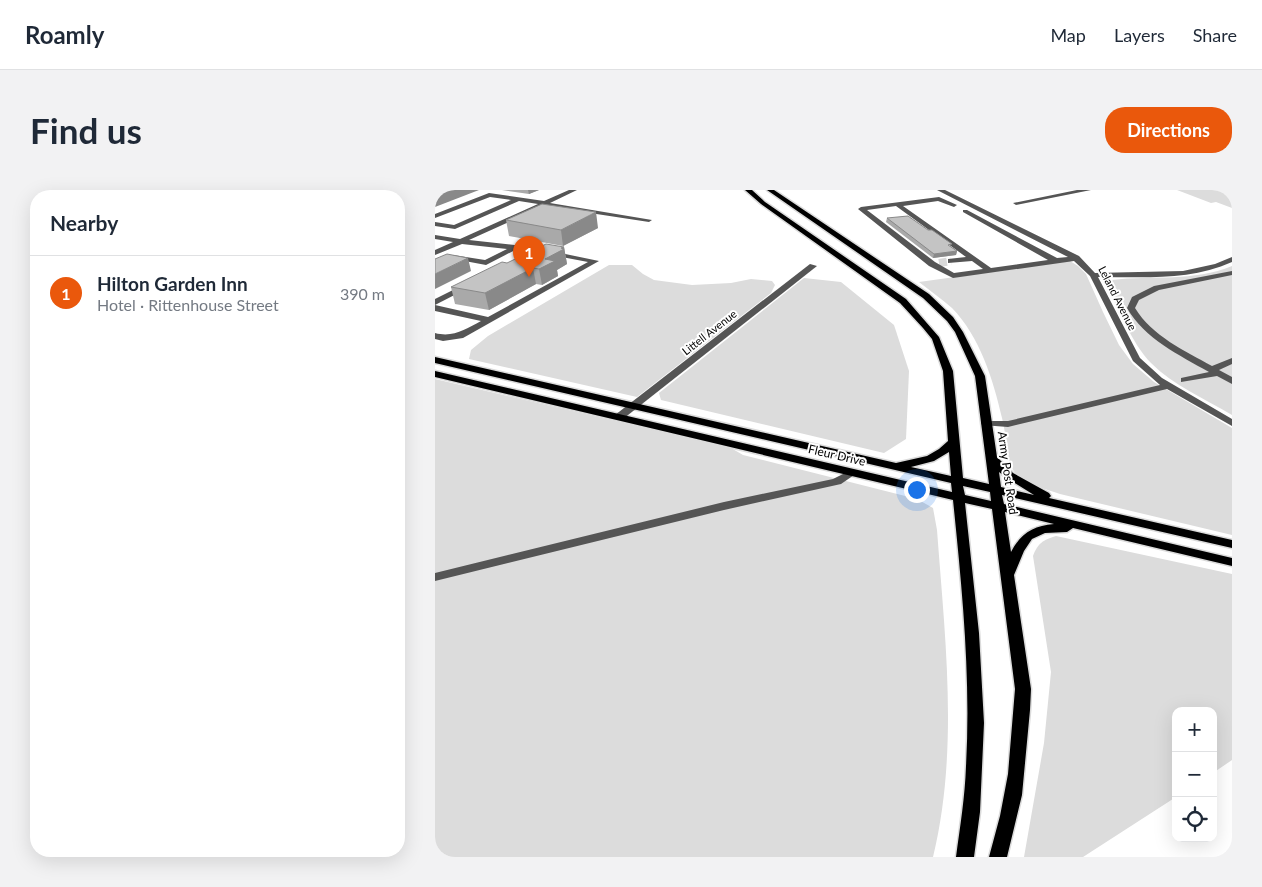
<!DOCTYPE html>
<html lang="en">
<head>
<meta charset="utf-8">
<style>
  body { margin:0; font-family:Lato,sans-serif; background:#f2f2f3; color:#1f2937 }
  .controls { position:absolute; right:15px; bottom:15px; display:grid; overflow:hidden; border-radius:10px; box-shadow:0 5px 20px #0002 }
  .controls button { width:45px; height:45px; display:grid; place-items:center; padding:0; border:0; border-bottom:1px solid #e0e1e3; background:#fff; color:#1f2937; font:25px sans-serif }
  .you { position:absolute; left:481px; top:299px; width:18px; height:18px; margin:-12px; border:4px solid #fff; border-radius:50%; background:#1a73e8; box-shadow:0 0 0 8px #1a73e833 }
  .badge { display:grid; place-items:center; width:32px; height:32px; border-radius:50%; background:#ea580c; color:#fff; font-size:16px; font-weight:700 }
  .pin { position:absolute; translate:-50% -41px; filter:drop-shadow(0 1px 2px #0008) }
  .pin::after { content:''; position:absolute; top:26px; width:18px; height:15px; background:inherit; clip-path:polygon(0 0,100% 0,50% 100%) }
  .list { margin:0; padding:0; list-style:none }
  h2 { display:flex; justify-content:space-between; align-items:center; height:65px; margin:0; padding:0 20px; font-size:21px }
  h2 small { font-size:16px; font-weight:400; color:#747a83 }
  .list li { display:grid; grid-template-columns:32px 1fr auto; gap:15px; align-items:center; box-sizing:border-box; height:75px; padding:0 20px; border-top:1px solid #e0e1e3 }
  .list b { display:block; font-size:19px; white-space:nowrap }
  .list p { margin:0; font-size:16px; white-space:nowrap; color:#747a83 }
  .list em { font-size:16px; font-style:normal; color:#747a83 }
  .icon { flex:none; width:28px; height:28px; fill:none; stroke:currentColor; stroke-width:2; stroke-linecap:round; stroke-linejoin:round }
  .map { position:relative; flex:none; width:797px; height:667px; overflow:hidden; border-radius:20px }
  header { display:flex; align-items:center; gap:30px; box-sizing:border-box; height:70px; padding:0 25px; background:#fff; border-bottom:1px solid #e0e1e3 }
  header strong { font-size:24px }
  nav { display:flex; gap:28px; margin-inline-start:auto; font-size:18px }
  .intro { display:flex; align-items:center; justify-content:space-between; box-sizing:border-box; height:120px; padding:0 30px }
  h1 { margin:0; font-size:35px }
  .button { padding:12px 22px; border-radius:20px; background:#ea580c; color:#fff; font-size:18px; font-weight:700 }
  main { display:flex; gap:30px; padding:0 30px }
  aside { flex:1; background:#fff; border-radius:20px; box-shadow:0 5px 20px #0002 }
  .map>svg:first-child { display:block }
  .green { fill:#dcdcdc }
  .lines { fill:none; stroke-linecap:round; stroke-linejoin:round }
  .minor-tunnel { stroke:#d9d9d9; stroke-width:8; stroke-dasharray:8 4; stroke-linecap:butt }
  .major-casing { stroke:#dbdbdb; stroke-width:3 }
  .minor { fill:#555; fill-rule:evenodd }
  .major { fill:#000; fill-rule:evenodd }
  .wall { fill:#a9a9a9 }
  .shaded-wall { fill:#898989 }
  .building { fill:#c4c4c4; stroke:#898989 }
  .labels { text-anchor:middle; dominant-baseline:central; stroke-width:4; stroke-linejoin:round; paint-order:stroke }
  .far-street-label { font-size:11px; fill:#000; stroke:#fff }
  .street-label { font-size:12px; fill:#000; stroke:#fff }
</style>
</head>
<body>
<header>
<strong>Roamly</strong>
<nav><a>Map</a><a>Layers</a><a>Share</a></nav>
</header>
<div class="intro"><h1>Find us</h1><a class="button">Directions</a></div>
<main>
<aside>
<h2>Nearby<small></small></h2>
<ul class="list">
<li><span class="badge">1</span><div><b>Hilton Garden Inn</b><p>Hotel · Rittenhouse Street</p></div><em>390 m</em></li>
</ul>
</aside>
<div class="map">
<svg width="797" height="667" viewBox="0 0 797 667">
  <rect width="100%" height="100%" fill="#fff"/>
  <!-- green -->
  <g class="green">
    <path d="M742 0H797V18L781 12 776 13Z"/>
    <path d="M635 71 643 76 651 84 668 122 684 155 698 174 719 192 797 238V345L625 304C610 299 583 293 576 276 571 262 571 243 567 228 558 189 545 147 517 118 507 109 495 101 484 92Z"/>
    <path d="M174 75H197L208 84 219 90 257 95 296 93 316 89 337 91 340 95 336 103 202 207 34 169 36 160 53 146Z"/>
    <path d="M797 76V225C770 209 738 195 716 173 696 152 685 121 672 96L677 90C717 85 759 92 797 76Z"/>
    <path d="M369 88 406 92 459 135 474 181 471 249 449 263 226 210 224 203Z"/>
    <path d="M0 189 296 258 308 265 482 309 498 318 502 340C510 448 524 560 498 667H0Z"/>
    <path d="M621 346 797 384V570L778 583V521H741V607L648 667H589L609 553 616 482 598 366C603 353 608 350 621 346Z"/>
  </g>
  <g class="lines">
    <!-- minor-tunnel -->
    <path class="minor-tunnel" d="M504 73 516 71"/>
    <!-- major casing -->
    <g class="major-casing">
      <path id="major" d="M310 0H317L330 12 471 109 504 147 518 181 528 288 554 294 540 186 520 142 512 131 488 108 332 0H339L494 104 518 127 528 142 550 186 562 267 578 283 614 303 616 306 614 308 797 350V358L567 305 569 314 797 368V376L638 338 632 342 610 343 597 349 589 361 579 385 596 499 595 520 587 605 572 667H554L565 626 573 584 580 499 557 319 530 313 544 443 549 533 545 622 539 667H521C525 637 530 607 531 576 536 487 527 398 518 310L0 187V181L517 302 516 293 0 173V167L461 273 492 266 504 259 513 251 508 181 497 149 488 138 465 113 326 14ZM514 262 516 286 476 277 499 271ZM564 282 570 287 599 305 566 297ZM528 296 555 302 556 311 530 305ZM570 322 619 334C598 336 586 343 576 362Z"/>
    </g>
    <!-- minor -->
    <g class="minor">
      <path d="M134 0H142L115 13 217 30 214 32 109 16 34 50 106 58V62L96 68 89 66 96 61 82 59 51 75 19 69 0 76V71L18 65 50 70 72 59 27 54 0 65V60L18 52 0 49V45L25 49 103 14 84 11 20 39 0 36V32L19 35 76 10 55 7 0 28V24L54 3 109 11Z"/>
      <path d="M502 0H510L644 66 660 83 748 81 780 74 797 67V72C755 91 708 87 663 87L705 168 727 188 797 229V236L732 199 573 237 547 235 546 233 547 231H573L725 195 698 171 655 86 639 71 518 88 494 76 423 19 426 17 504 7 522 15 519 17 503 11 468 16 556 78 613 70 528 22V20H532L622 68 633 67ZM461 16 531 67 513 69V73L537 71 548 79 519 83 500 72 432 20Z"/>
      <path d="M642 0H656L581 15 578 13Z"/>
      <path d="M111 60 164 71 28 148 8 151 0 149V143C18 148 31 139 46 131L0 121V115L53 127 153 72 111 64Z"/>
      <path d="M375 74 382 76 188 229H180L179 227 180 225Z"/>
      <path d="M797 81V85L724 100 704 110 700 118C717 146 750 161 777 176L797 168V174L784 180 797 187V194L782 186 746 192V188L774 182C744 165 710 149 692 118L697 107 719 96Z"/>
      <path d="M30 94 37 96 0 115V109Z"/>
      <path d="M416 280 422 283 406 294 289 320 0 391V383L289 312 398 289Z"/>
    </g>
    <!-- major -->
    <use href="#major" class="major"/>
  </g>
  <!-- wall -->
  <g class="wall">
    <path d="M67 0H104L94 4Z"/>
    <path d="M452 28 516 57 522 61 521 65 498 68 451 32Z"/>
    <path d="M71 30 163 38 128 56 74 46Z"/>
    <path d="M129 57 132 74 122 80 123 86 107 95 101 94 54 120 20 114 16 97Z"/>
  </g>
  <!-- shaded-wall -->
  <g class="shaded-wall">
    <path d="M2 0H44L0 17V1Z"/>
    <path d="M93 0H104L94 4Z"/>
    <path d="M161 22 163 38 128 56 126 40Z"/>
    <path d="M129 57 132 74 122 80 123 86 107 95 104 79 110 69Z"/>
    <path d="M522 61 521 65 498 68 499 64Z"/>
    <path d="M33 68 36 81 0 99V84Z"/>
    <path d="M98 78 101 94 54 120 50 103Z"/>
  </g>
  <!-- building -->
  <g class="building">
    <path d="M107 14 161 22 126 40 71 30Z"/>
    <path d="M473 26 493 40H497L517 54 513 55 522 61 499 64 452 28Z"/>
    <path d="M111 54 129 57 126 58 129 59 110 69 120 71 104 79 98 78 50 103 16 97 67 72 72 73Z"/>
    <path d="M12 64 33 68 0 84V69Z"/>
  </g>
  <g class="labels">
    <!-- far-street labels -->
    <g class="far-street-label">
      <text transform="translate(683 108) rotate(63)">Leland Avenue</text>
      <text transform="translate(274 142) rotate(-38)">Littell Avenue</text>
    </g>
    <!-- street labels -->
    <g class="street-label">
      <text transform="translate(402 265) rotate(13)">Fleur Drive</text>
      <text transform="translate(573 283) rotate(82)">Army Post Road</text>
    </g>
  </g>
</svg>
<div class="controls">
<button>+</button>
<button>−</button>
<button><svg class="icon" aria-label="locate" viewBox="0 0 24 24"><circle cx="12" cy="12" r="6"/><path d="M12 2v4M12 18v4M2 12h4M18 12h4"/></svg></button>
</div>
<div class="you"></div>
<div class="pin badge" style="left:94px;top:87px">1</div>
</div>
</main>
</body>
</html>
